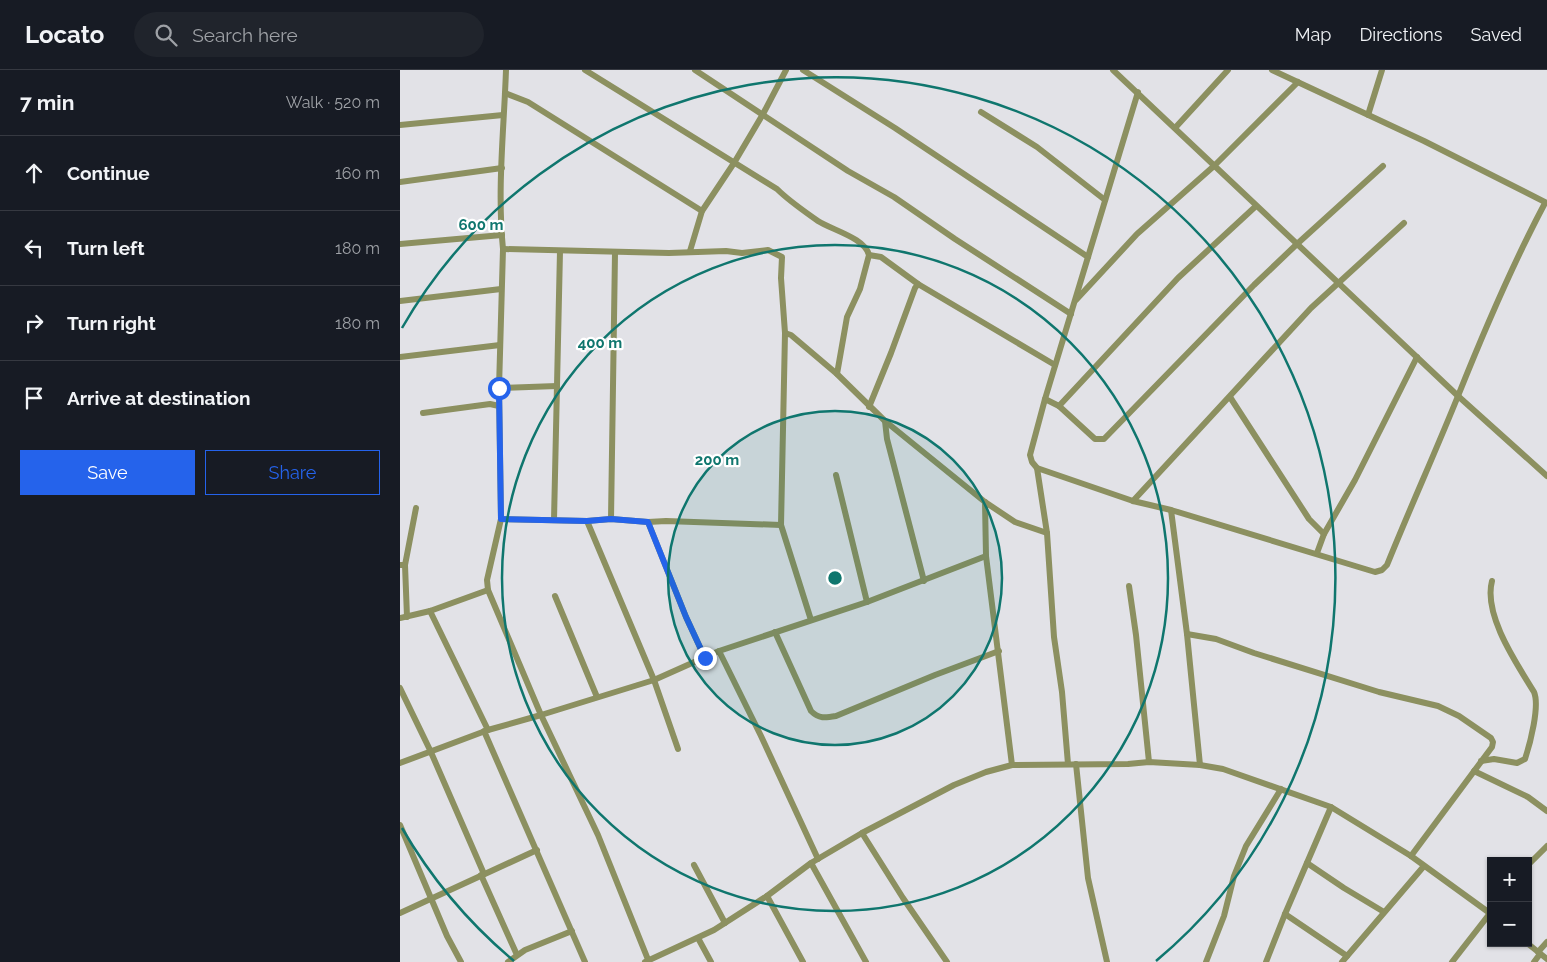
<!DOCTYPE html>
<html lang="en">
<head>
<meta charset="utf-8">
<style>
  body { margin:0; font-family:Raleway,sans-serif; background:#20242c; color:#f1f3f6 }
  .controls { position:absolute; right:15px; bottom:15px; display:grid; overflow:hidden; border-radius:0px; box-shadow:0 1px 4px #0004 }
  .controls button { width:45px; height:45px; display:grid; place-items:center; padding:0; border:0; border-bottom:1px solid #363941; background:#171b24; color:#f1f3f6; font:25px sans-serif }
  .stop { position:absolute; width:15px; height:15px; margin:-11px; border:4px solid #2563eb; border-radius:50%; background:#fff }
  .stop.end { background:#2563eb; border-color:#fff; box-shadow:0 1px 5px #0008 }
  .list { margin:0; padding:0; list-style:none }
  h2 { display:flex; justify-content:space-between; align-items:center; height:65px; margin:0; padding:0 20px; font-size:21px }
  h2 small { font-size:16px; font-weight:400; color:#9ea1a6 }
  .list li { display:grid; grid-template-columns:32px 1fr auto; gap:15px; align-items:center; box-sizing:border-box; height:75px; padding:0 20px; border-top:1px solid #363941 }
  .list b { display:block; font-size:19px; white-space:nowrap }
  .list em { font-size:16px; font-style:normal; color:#9ea1a6 }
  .actions { display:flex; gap:10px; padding:15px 20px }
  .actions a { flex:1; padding:11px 0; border:1px solid #2563eb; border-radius:0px; text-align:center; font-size:18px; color:#2563eb }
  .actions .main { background:#2563eb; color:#fff }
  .icon { flex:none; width:28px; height:28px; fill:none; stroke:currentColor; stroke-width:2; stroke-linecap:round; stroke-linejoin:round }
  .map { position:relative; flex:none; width:1147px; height:892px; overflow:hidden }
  header { display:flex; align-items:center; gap:30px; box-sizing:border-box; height:70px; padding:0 25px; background:#171b24; border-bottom:1px solid #363941 }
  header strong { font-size:24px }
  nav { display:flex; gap:28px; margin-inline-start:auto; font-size:18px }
  .search { width:350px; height:45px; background:#20242c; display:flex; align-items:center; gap:12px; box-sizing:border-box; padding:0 18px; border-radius:28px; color:#9ea1a6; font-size:19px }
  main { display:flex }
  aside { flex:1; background:#171b24 }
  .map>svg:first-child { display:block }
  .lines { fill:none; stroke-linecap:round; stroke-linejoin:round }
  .minor { stroke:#8c9060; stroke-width:6 }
  .route { stroke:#2563eb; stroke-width:6 }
  .ring { fill:none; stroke:#0f766e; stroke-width:2.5 }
  .centre { fill:#0f766e; stroke:#fff; stroke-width:2.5 }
  .ring-label { font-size:15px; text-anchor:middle; font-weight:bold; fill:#0f766e; stroke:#fff; stroke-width:4.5; stroke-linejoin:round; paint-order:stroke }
</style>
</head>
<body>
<header>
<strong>Locato</strong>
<div class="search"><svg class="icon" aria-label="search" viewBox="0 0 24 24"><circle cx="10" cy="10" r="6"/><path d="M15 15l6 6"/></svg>Search here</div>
<nav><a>Map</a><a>Directions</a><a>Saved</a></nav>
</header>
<main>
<aside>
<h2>7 min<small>Walk · 520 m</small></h2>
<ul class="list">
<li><svg class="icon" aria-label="ahead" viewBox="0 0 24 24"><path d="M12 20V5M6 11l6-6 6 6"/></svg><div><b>Continue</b></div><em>160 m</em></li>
<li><svg class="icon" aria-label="left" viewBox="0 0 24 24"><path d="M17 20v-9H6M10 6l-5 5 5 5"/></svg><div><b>Turn left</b></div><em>180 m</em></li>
<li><svg class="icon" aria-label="right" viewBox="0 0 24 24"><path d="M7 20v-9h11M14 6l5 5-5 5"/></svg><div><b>Turn right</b></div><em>180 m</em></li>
<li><svg class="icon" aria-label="arrive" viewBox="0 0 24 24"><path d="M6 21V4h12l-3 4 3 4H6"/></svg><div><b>Arrive at destination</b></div></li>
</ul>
<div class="actions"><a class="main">Save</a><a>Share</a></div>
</aside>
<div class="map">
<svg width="1147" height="892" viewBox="0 0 1147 892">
  <rect width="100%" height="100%" fill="#e2e2e7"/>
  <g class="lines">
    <!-- minor -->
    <g class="minor">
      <path d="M106 0C104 59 97 120 103 179L99 318 101 449 87 510 88 520 141 645 198 765 249 892"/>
      <path d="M185 0 377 119C389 131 404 141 418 151 432 160 465 168 469 185L460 219 447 247 437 304"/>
      <path d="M295 0 448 101 494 127 555 169 671 244"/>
      <path d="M403 0 495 58 688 187"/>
      <path d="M713 0 1058 326 1147 406"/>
      <path d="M872 0 1024 71 1147 133"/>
      <path d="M738 22 645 329 630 385 632 392 637 398 733 431 771 440 975 502 982 500 987 495C1010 438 1035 383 1058 326 1084 261 1112 195 1145 133"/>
      <path d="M105 23 128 32 302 141"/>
      <path d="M581 42 637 77 705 130"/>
      <path d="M968 45 982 0"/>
      <path d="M0 55 103 45"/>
      <path d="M775 58 828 0"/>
      <path d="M0 112 102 98"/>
      <path d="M0 174 102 165"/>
      <path d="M103 179 269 183 326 181 342 183 368 180 382 187 381 208 385 263 381 455 411 550"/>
      <path d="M290 181 302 141 334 93 363 44 386 0"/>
      <path d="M469 185 481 187 518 214 655 295"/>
      <path d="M676 230 737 164 814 96 898 12"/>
      <path d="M0 231 101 219"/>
      <path d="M385 263 391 265 437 304 485 351 585 432 615 452 647 463"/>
      <path d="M0 287 100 275"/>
      <path d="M99 318 157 316"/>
      <path d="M830 327 909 449 924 464"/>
      <path d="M645 329 659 336 695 369H704L854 215 897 174 983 96"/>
      <path d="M659 336 778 208 856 136"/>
      <path d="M469 337 491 283 515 218 518 214"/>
      <path d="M23 343 90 334 99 336"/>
      <path d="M485 351 487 369 524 511"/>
      <path d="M637 398 647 463 654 567 662 622 668 694"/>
      <path d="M436 405 467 532"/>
      <path d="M733 431 911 238 1004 153"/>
      <path d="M585 432 586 486 612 695"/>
      <path d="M771 440 787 564 800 695"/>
      <path d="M101 449 187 451 211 449 248 452 266 451 381 455"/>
      <path d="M211 449 215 183"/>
      <path d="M154 450 160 181"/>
      <path d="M187 451 254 610 278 679"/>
      <path d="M248 452 286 547 305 588"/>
      <path d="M917 483 924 464 955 410 1017 287"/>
      <path d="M0 495H5L7 547"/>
      <path d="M5 495 16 438"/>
      <path d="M729 516 736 565 749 692"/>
      <path d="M155 526 197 627"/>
      <path d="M30 541 88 660"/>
      <path d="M0 548 30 541 88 520"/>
      <path d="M375 562 411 641C419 649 425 648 436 646L535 605 599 581"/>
      <path d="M787 564 816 569 854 583 979 622 1038 636 1059 646 1091 668 1093 672 1092 677 1011 786"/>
      <path d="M319 581 467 532 586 486"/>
      <path d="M0 618 30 680 84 804"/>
      <path d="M84 661 185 892"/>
      <path d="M1081 691 1094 689 1117 693 1125 689C1130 674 1140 636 1134 622 1117 594 1083 545 1092 511"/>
      <path d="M0 693 88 660 141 645 254 610 319 581 361 666 418 789"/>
      <path d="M676 694 688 808 707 892"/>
      <path d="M1074 701 1128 727 1147 741"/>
      <path d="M0 755 47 866 61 892"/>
      <path d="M462 763 503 828 547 892"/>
      <path d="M411 793 466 892"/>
      <path d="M907 793 944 818 984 842"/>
      <path d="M294 795 325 853"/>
      <path d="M1128 795 1147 776"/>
      <path d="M81 805 117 885"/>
      <path d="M367 826 403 892"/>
      <path d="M0 843 137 780"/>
      <path d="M885 844 947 886"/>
      <path d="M298 868 311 892"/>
      <path d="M1127 873 1147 889"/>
      <path d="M1138 882 1147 872"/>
      <path d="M108 892 125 880 172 861"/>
      <path d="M245 892 314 860 367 826 411 793 462 763 554 715 586 702 612 695 728 694 749 692 800 695 823 699 931 737 1011 786 1091 844"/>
      <path d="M806 892 824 846 834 806 846 776 881 719"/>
      <path d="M866 892 885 844 931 737"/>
      <path d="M942 892 1024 796"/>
      <path d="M1052 892 1091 842"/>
      <path d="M1134 892 1140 884"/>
    </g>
  </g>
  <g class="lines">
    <!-- route -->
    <path class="route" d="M99 318 101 449 187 451 211 449 248 452 286 547 305 588"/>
  </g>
  <!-- distance rings -->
  <circle cx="435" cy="508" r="167" fill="#0f766e" fill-opacity=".12"/>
  <g class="ring">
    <circle cx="435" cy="508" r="167"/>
    <circle cx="435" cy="508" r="333"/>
    <path d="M114 891A500 500 0 0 1 2 758M2 258A500 500 0 1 1 756 891"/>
  </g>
  <circle cx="435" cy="508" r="8" class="centre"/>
  <g class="ring-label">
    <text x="81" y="160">600 m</text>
    <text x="200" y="278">400 m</text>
    <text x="317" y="395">200 m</text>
  </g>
</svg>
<div class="controls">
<button>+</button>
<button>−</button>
</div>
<div class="stop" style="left:99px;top:318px"></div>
<div class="stop end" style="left:305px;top:588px"></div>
</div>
</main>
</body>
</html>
